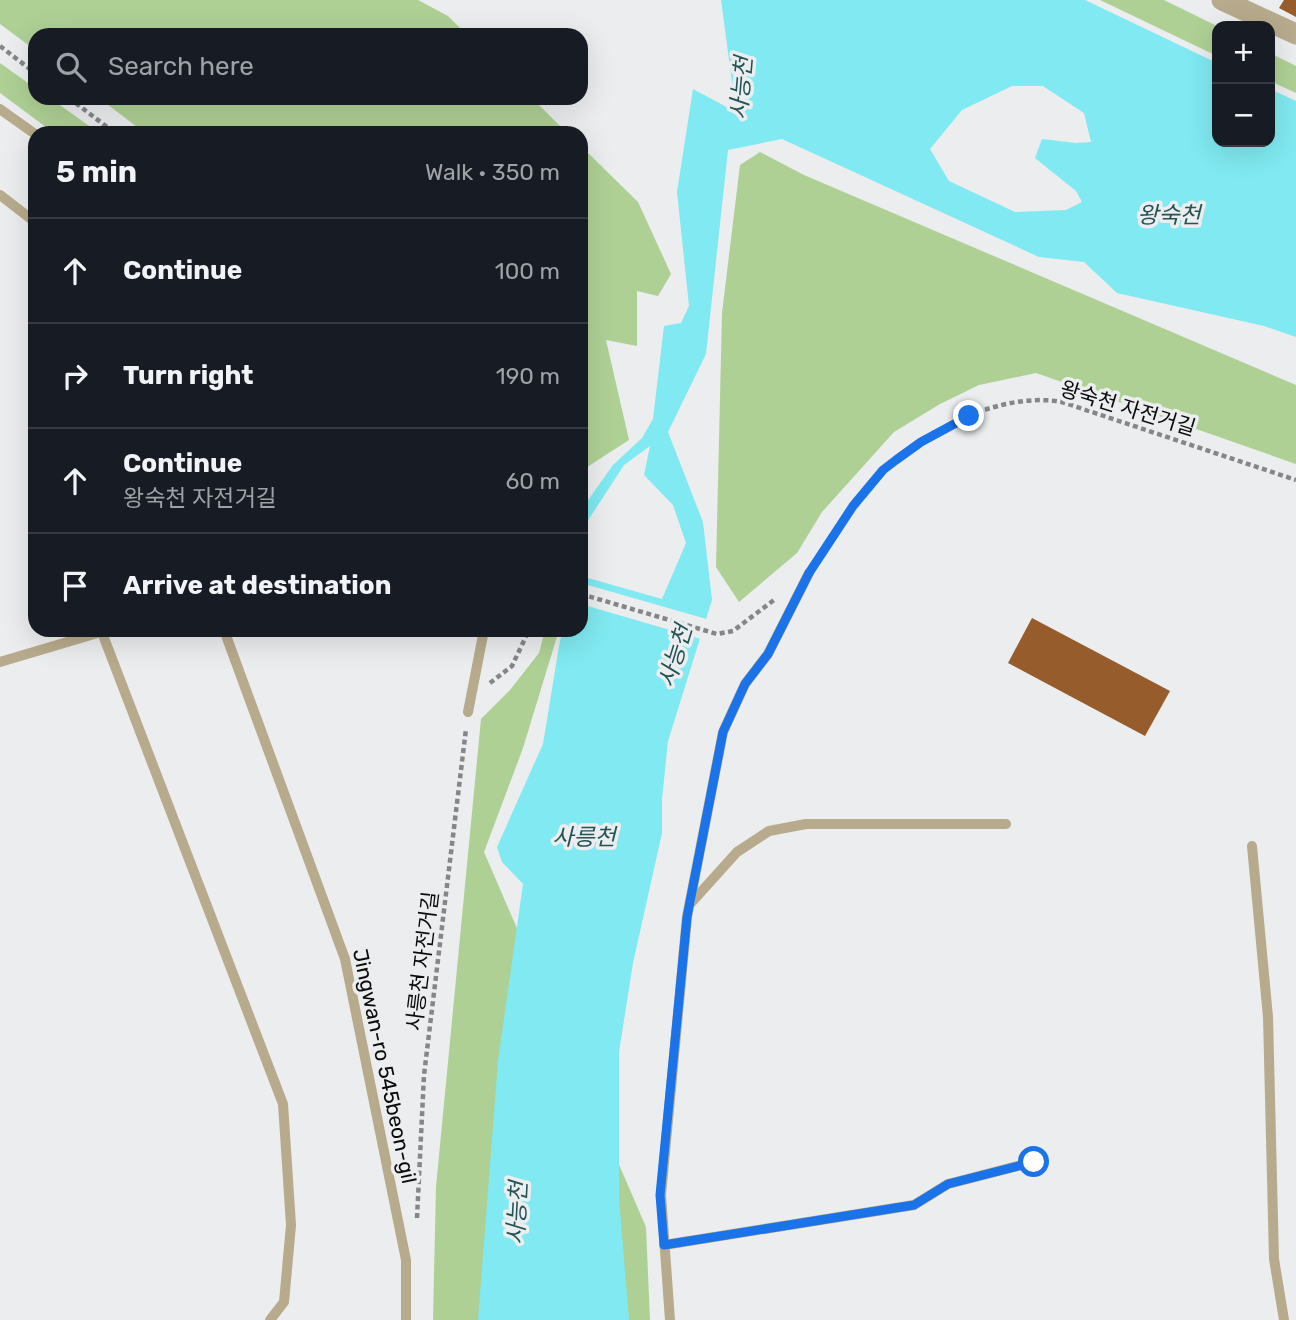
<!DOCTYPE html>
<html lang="en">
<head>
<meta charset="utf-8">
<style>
  body { margin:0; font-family:Rubik,"Noto Sans KR",sans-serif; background:#20242c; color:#f1f3f6 }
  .controls { position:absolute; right:21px; top:21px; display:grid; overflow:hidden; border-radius:14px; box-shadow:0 7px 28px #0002 }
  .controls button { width:63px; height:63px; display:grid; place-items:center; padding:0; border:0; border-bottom:2px solid #363941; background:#171b24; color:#f1f3f6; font:35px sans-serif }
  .stop { position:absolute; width:21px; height:21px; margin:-16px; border:5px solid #1a73e8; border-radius:50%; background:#fff }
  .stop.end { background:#1a73e8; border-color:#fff; box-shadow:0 2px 7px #0008 }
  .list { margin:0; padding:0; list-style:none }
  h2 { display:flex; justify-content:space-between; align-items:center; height:91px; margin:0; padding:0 28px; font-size:30px }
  h2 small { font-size:23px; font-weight:400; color:#9ea1a6 }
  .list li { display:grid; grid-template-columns:46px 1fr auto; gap:21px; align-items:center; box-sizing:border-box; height:105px; padding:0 28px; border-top:2px solid #363941 }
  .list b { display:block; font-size:26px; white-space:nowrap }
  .list p { margin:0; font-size:23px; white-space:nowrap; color:#9ea1a6 }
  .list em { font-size:23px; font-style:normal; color:#9ea1a6 }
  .icon { flex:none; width:38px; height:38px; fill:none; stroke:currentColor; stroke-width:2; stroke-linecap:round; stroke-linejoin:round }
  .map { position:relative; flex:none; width:1296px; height:1320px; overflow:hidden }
  .search { position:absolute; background:#171b24; box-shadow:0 7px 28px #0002; left:28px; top:28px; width:560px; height:77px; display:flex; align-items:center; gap:18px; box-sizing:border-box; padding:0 24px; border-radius:21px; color:#9ea1a6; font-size:26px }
  .panel { position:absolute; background:#171b24; box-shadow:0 7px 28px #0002; left:28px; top:126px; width:560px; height:511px; border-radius:21px }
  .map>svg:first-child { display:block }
  .green { fill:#aed095 }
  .water { fill:#80e9f1; fill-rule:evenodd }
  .pier { fill:#ebedef }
  .building { fill:#965c2c }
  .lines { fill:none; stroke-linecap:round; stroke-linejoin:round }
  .path { stroke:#858688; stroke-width:4.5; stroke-dasharray:5 3.5; stroke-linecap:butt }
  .service { stroke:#b8aa8c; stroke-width:10 }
  .minor { stroke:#b8aa8c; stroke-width:21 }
  .route { stroke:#1a73e8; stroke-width:9 }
  .labels { text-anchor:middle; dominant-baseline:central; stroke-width:7; stroke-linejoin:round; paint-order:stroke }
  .street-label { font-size:21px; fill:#0b0b0c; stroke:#ebedef }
  .water-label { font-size:23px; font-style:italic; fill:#245356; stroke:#ebedef }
</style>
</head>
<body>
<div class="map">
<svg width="1296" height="1320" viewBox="0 0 1296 1320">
  <rect width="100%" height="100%" fill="#ebedef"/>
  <!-- green -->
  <g class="green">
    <path d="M0 0H418L448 16 467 35H35V50L0 24Z"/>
    <path d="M1100 0H1164L1217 26V56Z"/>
    <path d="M1270 53 1296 66V93L1270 81Z"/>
    <path d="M0 63 35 88V98H50L99 133H54L0 93Z"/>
    <path d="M99 98H532L567 133H145Z"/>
    <path d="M581 146 638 202 671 274 658 296 637 291V346L606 340 629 440 581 471Z"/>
    <path d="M760 152 804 175 1296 385V464L1036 373 979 385 940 404 894 432 822 512 797 553 739 602 716 567 722 313 740 165Z"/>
    <path d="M545 630H559L523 748 484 852 646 1227 650 1320H433L436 1187 481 719 510 690 539 653Z"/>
  </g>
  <!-- water -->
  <path class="water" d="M721 0H1085L1217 63V142H1270V89L1296 101V337L1264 326 1117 293 1084 262 1039 257 782 139 728 150 706 354 668 432 703 522 712 600 668 741 662 799V833L633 963 619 1052V1198L629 1320H478L498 1061 523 884 502 862 497 847 543 744 560 640 565 630H581V576L662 599 686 543 673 505 644 475 650 446 624 465 585 525 581 558V510L613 465 642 438 653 419 664 326 681 323 689 306 677 192 693 89 736 112ZM1012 86H1043L1084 113 1091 142 1076 143 1042 139 1035 158 1076 191 1082 202 1066 210 1015 212 949 181 930 149 962 110Z"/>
  <!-- pier -->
  <path class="pier" d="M581 583 710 620 704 640 581 604Z"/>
  <!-- building -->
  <g class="building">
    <path d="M1284 0H1296V17L1279 8Z"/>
    <path d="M1032 618 1170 691 1145 736 1008 663Z"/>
  </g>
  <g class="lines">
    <!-- path -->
    <g class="path">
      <path d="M0 46 35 73"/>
      <path d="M69 98 115 133"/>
      <path d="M818 559C837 528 856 498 882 472 924 430 1002 391 1062 402L1296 480"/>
      <path d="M581 594 717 634 733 631 774 600"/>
      <path d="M490 683 512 666 529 630"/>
      <path d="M417 1218 424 1075 466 729"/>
    </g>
    <!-- service -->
    <g class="service">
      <path d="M0 109 35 134"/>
      <path d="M0 195 35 222"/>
      <path d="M101 630 283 1104 291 1225 284 1302 270 1320"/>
      <path d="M224 630 345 959 406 1260V1320"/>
      <path d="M0 662 101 632"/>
      <path d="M468 712 484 630"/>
      <path d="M1252 846 1268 1017 1274 1259 1284 1320"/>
      <path d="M691 903 737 852 769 831 806 824H1006"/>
      <path d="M664 1245 914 1205 948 1184 1033 1162"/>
      <path d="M670 1320 661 1195 687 917 723 732 745 684 768 654 809 573"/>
    </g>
    <!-- minor -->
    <path class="minor" d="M1222 0 1296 34"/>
  </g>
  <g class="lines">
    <!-- route -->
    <path class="route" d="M969 416 921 442 896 460 883 470 853 506 809 573 768 654 745 684 723 732 687 917 660 1195 664 1245 914 1205 948 1184 1034 1162"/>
  </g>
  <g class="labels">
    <!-- street labels -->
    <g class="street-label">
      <text transform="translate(1128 408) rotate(17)">왕숙천 자전거길</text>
      <text transform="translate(422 961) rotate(-83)">사릉천 자전거길</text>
      <text transform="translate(385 1066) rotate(78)">Jingwan-ro 545beon-gil</text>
    </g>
    <!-- water labels -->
    <g class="water-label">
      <text transform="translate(741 88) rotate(-85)">사능천</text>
      <text x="1169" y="215">왕숙천</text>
      <text transform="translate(675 656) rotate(-73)">사능천</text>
      <text x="584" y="837">사릉천</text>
      <text transform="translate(517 1213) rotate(-87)">사능천</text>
    </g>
  </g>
</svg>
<div class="controls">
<button>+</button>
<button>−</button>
</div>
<div class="stop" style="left:1034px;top:1162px"></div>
<div class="stop end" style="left:969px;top:416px"></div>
<div class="search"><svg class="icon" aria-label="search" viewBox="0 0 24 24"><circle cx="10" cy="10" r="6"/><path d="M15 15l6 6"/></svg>Search here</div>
<section class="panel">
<h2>5 min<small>Walk · 350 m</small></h2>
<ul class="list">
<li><svg class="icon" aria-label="ahead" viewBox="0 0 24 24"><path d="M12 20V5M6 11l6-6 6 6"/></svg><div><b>Continue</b></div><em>100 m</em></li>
<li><svg class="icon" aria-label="right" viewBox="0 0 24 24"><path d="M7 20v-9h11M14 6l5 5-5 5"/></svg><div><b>Turn right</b></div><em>190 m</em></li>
<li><svg class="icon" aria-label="ahead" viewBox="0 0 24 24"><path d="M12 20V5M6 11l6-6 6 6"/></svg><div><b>Continue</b><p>왕숙천 자전거길</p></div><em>60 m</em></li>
<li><svg class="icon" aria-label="arrive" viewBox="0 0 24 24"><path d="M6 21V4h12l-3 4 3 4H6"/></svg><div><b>Arrive at destination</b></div></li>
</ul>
</section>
</div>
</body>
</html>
